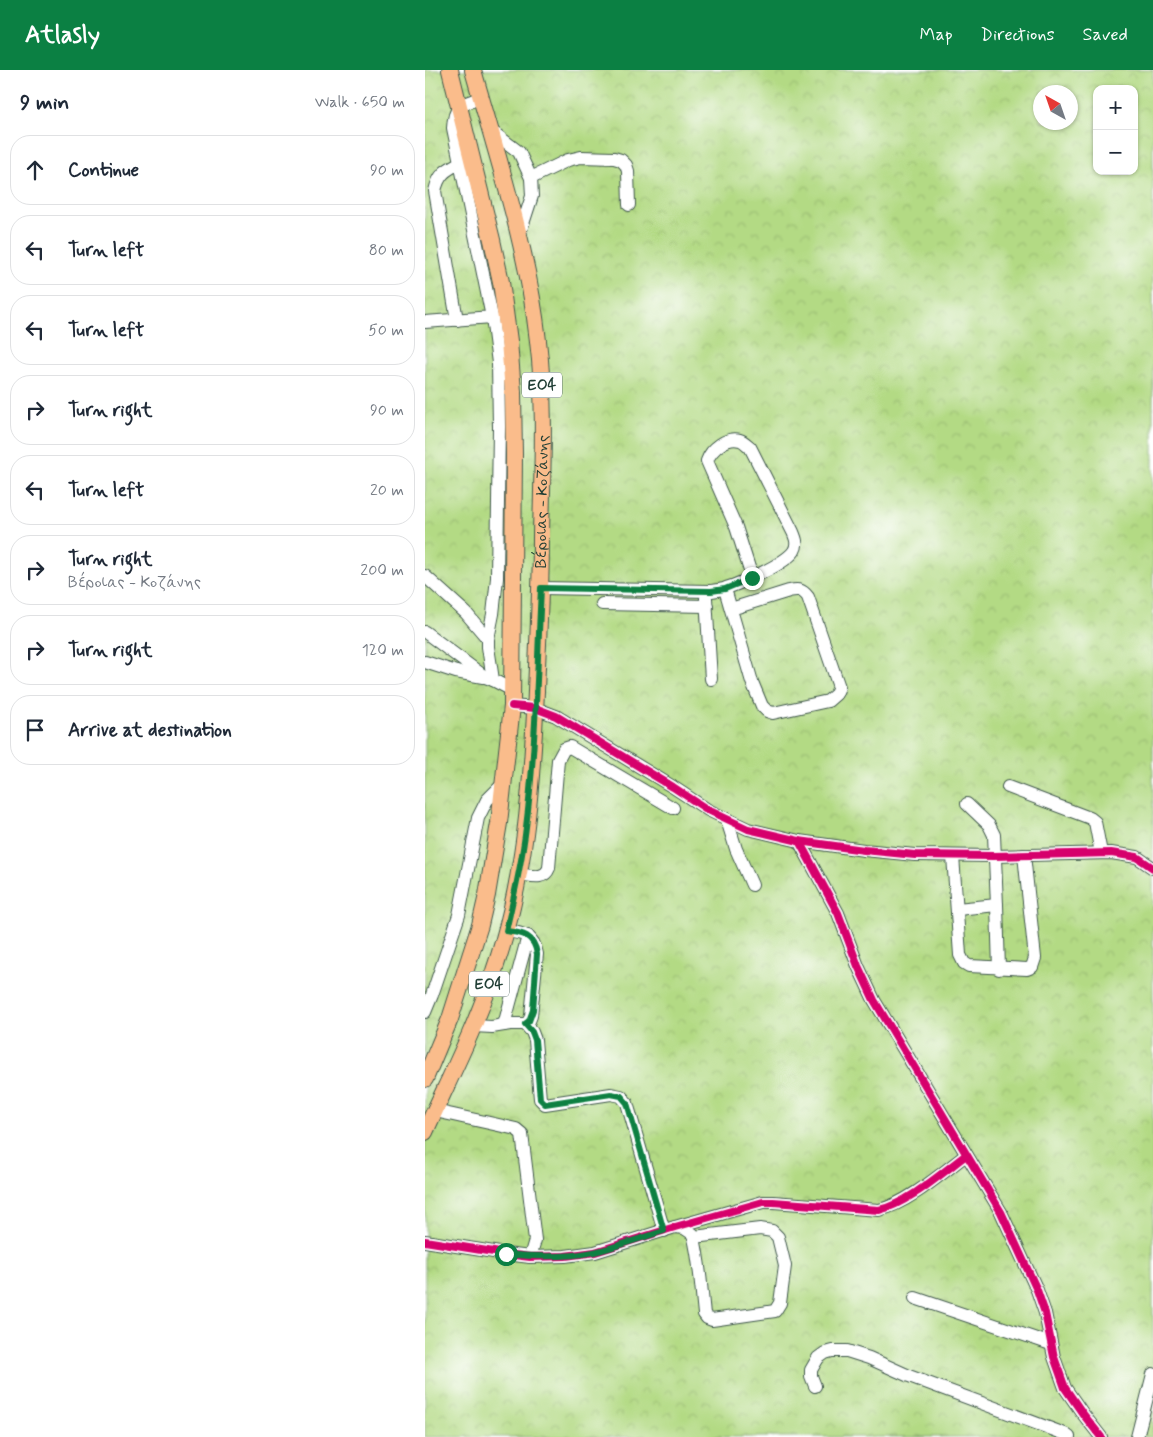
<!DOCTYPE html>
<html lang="en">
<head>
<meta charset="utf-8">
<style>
  body { margin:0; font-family:Mynerve,sans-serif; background:#f6f6f7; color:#1f2937 }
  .controls { position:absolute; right:15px; top:15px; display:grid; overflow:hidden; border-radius:10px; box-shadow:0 1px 4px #0004 }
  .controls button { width:45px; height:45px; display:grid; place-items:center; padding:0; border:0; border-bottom:1px solid #e0e1e3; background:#fff; color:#1f2937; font:25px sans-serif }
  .compass { position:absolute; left:608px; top:15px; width:45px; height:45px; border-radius:50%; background:#fff; box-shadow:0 1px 4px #0004; rotate:320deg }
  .stop { position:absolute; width:15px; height:15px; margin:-11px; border:4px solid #0b8043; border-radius:50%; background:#fff }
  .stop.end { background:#0b8043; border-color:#fff; box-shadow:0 1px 5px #0008 }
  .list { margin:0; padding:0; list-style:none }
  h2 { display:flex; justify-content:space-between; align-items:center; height:65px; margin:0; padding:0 20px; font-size:21px }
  h2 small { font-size:16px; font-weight:400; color:#747a83 }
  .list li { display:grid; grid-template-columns:32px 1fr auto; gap:15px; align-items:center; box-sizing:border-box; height:70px; margin:0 10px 10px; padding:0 10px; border:1px solid #e0e1e3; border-radius:20px }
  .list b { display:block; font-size:19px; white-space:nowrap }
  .list p { margin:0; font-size:16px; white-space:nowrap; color:#747a83 }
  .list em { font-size:16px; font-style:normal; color:#747a83 }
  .icon { flex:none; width:28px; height:28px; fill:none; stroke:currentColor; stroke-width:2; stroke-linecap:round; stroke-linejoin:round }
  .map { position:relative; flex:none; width:728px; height:1367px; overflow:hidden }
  header { display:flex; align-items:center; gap:30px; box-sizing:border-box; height:70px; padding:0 25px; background:#0b8043; color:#fff }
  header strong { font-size:24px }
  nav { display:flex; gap:28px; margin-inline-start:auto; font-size:18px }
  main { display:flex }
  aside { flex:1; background:#fff }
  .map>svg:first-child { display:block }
  .park { fill:url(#park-crowns); stroke:#698c5c; fill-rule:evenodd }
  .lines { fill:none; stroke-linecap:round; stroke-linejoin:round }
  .minor-casing { stroke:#3e564a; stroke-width:14 }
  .major-casing { stroke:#3e564a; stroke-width:18 }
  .minor { stroke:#fff; stroke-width:12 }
  .major { stroke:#fabc8b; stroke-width:16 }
  .cycleway-casing { stroke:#fff; stroke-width:11 }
  .cycleway { stroke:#d6006c; stroke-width:8 }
  .route { stroke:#0b8043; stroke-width:6 }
  .labels { text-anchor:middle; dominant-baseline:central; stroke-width:5; stroke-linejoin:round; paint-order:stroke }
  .shield { fill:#fff; stroke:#627771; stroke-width:1 }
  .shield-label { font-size:15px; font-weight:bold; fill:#1f3d34 }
  .street-label { font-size:16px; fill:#1f3d34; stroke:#fff }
</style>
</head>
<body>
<header>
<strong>Atlasly</strong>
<nav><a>Map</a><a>Directions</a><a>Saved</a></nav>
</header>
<main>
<aside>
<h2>9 min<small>Walk · 650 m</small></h2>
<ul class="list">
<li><svg class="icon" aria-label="ahead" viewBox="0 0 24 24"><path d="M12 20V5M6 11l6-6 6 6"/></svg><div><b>Continue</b></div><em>90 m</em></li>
<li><svg class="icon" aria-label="left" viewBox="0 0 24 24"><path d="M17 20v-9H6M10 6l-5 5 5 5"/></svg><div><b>Turn left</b></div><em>80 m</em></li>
<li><svg class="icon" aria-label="left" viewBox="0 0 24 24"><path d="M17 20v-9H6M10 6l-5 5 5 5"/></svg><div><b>Turn left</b></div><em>50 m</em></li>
<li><svg class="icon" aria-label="right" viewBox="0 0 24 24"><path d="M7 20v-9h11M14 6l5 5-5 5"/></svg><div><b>Turn right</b></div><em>90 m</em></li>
<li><svg class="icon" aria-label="left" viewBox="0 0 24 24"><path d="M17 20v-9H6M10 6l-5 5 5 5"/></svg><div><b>Turn left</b></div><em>20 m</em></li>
<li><svg class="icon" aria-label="right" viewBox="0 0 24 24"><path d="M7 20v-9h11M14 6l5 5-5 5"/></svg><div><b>Turn right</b><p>Βέροιας - Κοζάνης</p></div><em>200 m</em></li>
<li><svg class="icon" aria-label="right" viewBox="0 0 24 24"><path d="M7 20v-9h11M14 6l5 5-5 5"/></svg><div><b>Turn right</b></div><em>120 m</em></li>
<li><svg class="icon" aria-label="arrive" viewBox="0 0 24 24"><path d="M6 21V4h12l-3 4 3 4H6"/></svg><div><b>Arrive at destination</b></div></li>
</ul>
</aside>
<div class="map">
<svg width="728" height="1367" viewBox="0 0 728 1367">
  <defs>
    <pattern id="park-crowns" width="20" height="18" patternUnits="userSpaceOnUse" patternTransform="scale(1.25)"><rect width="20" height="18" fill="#b3da84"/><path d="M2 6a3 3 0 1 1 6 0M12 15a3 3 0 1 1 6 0" fill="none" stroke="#9abc73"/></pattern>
  </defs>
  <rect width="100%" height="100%" fill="#fff"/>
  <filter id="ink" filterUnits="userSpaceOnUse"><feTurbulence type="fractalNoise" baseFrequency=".02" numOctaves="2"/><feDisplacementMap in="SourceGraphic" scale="10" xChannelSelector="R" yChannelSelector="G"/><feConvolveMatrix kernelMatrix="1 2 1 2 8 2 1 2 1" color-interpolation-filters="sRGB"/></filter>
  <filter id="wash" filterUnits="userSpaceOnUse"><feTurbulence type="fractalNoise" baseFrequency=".0096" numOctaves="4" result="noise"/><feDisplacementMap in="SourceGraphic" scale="20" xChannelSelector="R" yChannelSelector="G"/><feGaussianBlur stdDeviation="1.12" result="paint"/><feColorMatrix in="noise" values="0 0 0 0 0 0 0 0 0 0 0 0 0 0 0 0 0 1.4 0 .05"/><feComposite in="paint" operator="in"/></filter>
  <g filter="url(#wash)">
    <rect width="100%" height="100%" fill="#ede5c9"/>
    <!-- park -->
    <path class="park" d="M0 0H728V1367H0ZM672 19H709V101H672ZM616 22H646V52H616Z"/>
  </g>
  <g filter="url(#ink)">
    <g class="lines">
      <!-- minor casing -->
      <g class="minor-casing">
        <g id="minor">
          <path d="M64 59 94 82 106 108 107 126 94 166"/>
          <path d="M106 108 143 90 156 87 189 88 196 90 201 95 203 101 204 135"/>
          <path d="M32 250 10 121C14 103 21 100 36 92"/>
          <path d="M0 252 67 247 28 58C29 35 36 35 55 28"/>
          <path d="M0 506 41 543 63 569V577L68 610 87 620"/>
          <path d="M116 518 286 521C291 520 297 520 301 518 317 513 360 494 369 481 373 474 371 469 368 462L325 377C322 375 319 371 315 370 302 366 286 379 282 391L311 457 327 507"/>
          <path d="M300 519 327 612 337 636 342 641 348 643 403 631 411 624 414 617 383 527C377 519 373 519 364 521L306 539"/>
          <path d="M281 528 286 609"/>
          <path d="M177 534 282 536"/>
          <path d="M0 562 60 607 68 610"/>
          <path d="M63 569 68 544 72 508 74 357 73 293 67 247"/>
          <path d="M0 592 31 602 58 607"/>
          <path d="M87 636 110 638 131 646 248 717 283 740 323 759 374 771 439 780 490 785 569 786 686 783 712 787 728 798"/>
          <path d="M583 717 665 748 670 752 676 783"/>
          <path d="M542 734 564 755 569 765 572 835 574 899"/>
          <path d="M302 750 311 779 327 815"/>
          <path d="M374 771 413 843 433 896 449 930 576 1142 612 1220 620 1243 629 1287 640 1318 658 1344 676 1367"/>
          <path d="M528 786 535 885 539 893 544 896 602 899 607 897 610 888 599 785"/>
          <path d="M93 804C105 805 119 811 124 798L133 690 139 679 145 677 248 738"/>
          <path d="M532 839 572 835"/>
          <path d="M0 942 7 925 34 845 53 748 62 730 79 713"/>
          <path d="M100 954 107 962 110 970 115 1029 120 1034 186 1024 196 1026 202 1033 239 1161"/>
          <path d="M79 955 103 866"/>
          <path d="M48 956 67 957 85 954H100L104 951 106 946 112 884C109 865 98 863 81 861"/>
          <path d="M10 1041 91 1059 97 1064 110 1170 105 1187"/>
          <path d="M250 1157 259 1158 268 1164C275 1190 276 1217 279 1244L282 1248 287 1250 350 1241 355 1233 360 1196 353 1167 347 1161 335 1159 269 1167"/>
          <path d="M0 1171 81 1184 105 1187 140 1186 170 1182 250 1157 338 1132H348L454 1140C482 1134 517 1103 541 1085"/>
          <path d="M490 1228 626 1274"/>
          <path d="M390 1316 386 1306V1300L393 1288 400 1283 407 1281H422L444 1288 484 1306 640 1364 644 1367"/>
          <path d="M712 1367 728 1304"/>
        </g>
      </g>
      <!-- major casing -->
      <g class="major-casing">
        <g id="major">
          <path d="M0 1009 25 949 55 855 62 825 74 753 87 636 89 384 88 322 84 271 76 212 67 170 25 0"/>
          <path id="s1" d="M0 1062C24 1009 51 957 69 901 100 811 107 716 111 621 113 570 116 519 116 468 117 402 121 336 113 271 103 179 73 89 48 0"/>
        </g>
      </g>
      <!-- minor -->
      <use href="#minor" class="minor"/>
      <!-- major -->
      <use href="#major" class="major"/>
      <!-- cycleway casing -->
      <g class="cycleway-casing">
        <g id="cycleway">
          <path d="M87 636 110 638 131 646 248 717 283 740 323 759 374 771 439 780 490 785 569 786 686 783 712 787 728 798"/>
          <path d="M374 771 413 843 433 896 449 930 576 1142 612 1220 620 1243 629 1287 640 1318 658 1344 676 1367"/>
          <path d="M0 1171 81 1184 105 1187 140 1186 170 1182 250 1157 338 1132H348L454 1140C482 1134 517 1103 541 1085"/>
        </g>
      </g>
      <!-- cycleway -->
      <use href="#cycleway" class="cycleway"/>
    </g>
  </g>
  <g class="lines" filter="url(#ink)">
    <!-- route -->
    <path class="route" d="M81 1184C110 1187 140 1188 169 1182 192 1177 216 1168 239 1161L202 1033 196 1026 186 1024 120 1034 115 1029 110 970 107 962 100 954 104 951 108 940 112 884C109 865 98 863 81 861 89 827 97 792 101 757 111 678 112 598 116 518L286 521 300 519 327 508"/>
  </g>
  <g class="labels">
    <!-- shield labels -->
    <g class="shield">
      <rect x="97" y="302.5" width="40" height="25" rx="4"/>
      <rect x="44" y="901.5" width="40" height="25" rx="4"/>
    </g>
    <g class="shield-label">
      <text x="117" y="315">ΕΟ4</text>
      <text x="64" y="914">ΕΟ4</text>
    </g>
    <!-- street labels -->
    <g class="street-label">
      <text stroke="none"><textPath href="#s1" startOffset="649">Βέροιας - Κοζάνης</textPath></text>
    </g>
  </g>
</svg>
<div class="controls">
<button>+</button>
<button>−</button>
</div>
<svg class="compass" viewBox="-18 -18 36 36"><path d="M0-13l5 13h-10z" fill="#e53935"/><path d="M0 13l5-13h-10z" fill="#747a83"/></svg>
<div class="stop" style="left:81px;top:1184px"></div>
<div class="stop end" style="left:327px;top:508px"></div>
</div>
</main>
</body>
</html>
